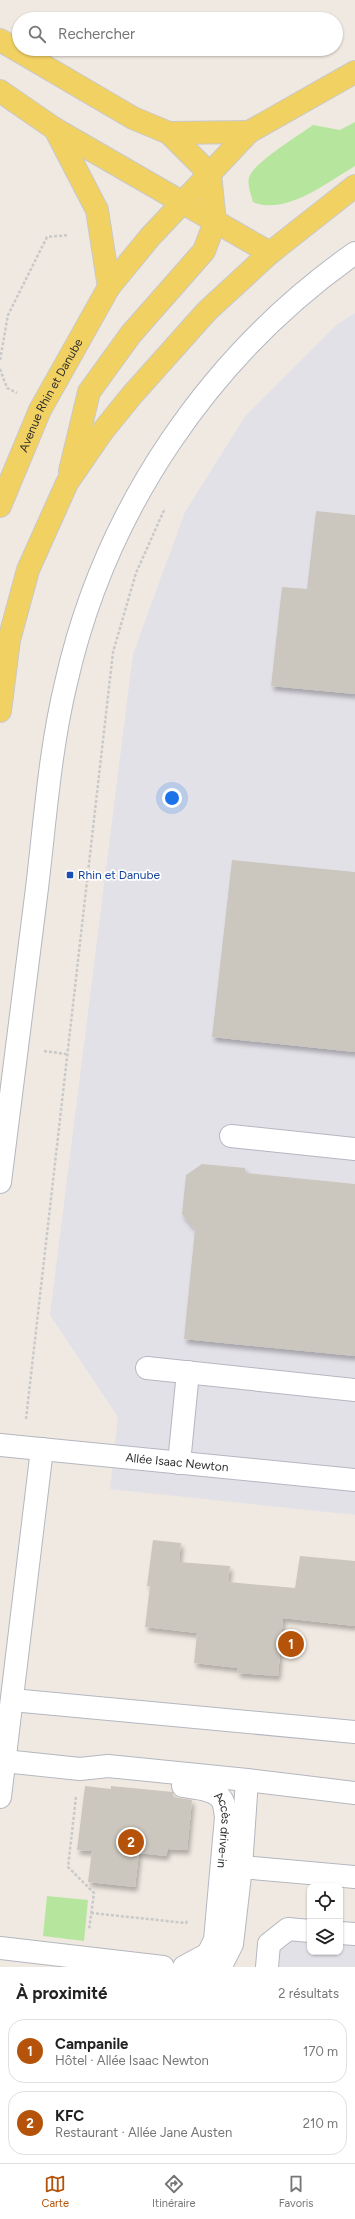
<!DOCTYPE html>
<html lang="fr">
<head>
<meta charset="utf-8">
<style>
  body { margin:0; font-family:Figtree,sans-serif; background:#f2f2f2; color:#222 }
  .controls { position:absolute; right:12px; bottom:12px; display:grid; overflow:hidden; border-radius:8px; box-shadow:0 1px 3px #0004 }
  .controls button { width:36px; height:36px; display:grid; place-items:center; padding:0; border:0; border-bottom:1px solid #e0e0e0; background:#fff; color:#222; font:20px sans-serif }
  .you { position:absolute; left:172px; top:798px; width:14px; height:14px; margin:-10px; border:3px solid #fff; border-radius:50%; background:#1a73e8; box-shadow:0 0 0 6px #1a73e833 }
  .badge { display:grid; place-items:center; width:26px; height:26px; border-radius:50%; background:#b45309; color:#fff; font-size:13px; font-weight:700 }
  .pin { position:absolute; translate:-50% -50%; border:2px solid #fff; box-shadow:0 1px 4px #0006 }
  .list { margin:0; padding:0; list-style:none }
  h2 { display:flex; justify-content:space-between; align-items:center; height:52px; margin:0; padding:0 16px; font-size:17px }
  h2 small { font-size:13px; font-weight:400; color:#767676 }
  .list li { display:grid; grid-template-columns:26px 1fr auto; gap:12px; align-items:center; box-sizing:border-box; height:64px; margin:0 8px 8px; padding:0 8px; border:1px solid #e0e0e0; border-radius:16px }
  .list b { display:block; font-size:15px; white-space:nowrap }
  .list p { margin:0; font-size:13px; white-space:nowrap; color:#767676 }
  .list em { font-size:13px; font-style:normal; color:#767676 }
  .icon { flex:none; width:22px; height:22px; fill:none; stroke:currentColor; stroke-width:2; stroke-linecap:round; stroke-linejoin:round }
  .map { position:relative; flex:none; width:355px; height:1967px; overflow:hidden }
  .search { position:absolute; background:#fff; box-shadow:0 1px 3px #0004; left:12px; right:12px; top:12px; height:44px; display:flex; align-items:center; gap:10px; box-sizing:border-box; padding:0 14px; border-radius:22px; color:#767676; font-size:15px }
  .sheet { height:196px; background:#fff }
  nav { display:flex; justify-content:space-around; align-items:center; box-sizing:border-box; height:56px; border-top:1px solid #e0e0e0; background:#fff; font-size:11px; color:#767676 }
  nav a { display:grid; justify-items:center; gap:2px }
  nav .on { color:#b45309 }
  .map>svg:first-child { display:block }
  .industrial { fill:#e3e1e8 }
  .green { fill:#b6e59e }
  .building { fill:#cbc7bf; filter:url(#shadow) }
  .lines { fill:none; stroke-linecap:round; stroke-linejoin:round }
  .minor-casing { stroke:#b4b7c1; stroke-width:24 }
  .major-casing { stroke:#c9c9c9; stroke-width:24 }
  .path { stroke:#c9c9c9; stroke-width:2.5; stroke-dasharray:3 2; stroke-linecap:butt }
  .minor { stroke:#fff; stroke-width:22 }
  .major { stroke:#f2d163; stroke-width:22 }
  .transit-dot { fill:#1a4fb4; stroke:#fff; stroke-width:1.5 }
  .labels { text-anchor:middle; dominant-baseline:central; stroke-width:3.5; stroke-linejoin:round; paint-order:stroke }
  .street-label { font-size:12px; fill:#2e2e2e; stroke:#fff }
  .transit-label { font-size:12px; fill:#164399; stroke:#fff; text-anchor:start }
</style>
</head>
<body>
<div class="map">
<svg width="355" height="1967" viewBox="0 0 355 1967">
  <defs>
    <filter id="shadow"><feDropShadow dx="2.5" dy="4.5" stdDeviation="2" flood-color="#0004"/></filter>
  </defs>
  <rect width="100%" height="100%" fill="#efe9e1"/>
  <!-- industrial -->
  <g class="industrial">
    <path d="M355 313V1515L110 1489 118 1417 50 1315 133 654 185 512 246 415 335 326Z"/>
    <path d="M266 1934 310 1937V1952H340V1939L355 1940V1967H262Z"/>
  </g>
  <!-- green -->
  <g class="green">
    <path d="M355 122V166C328 182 285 216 253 202 251 194 246 183 250 175 258 160 298 136 313 125L340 130Z"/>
    <path d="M47 1896 88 1900 84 1941 43 1936Z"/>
  </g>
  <!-- building -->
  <g class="building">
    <path d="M316 511 355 515V694L271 686 282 587 307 589Z"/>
    <path d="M232 860 355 872V1052L212 1037Z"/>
    <path d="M202 1164 245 1168 246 1173 355 1184V1356L184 1339 195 1229 182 1214 186 1175Z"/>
    <path d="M153 1540 181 1543 179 1562 230 1566 228 1582 295 1588 300 1556 355 1561V1626L283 1618 278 1676 237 1673 238 1668 194 1663 197 1633 145 1627 150 1586H147Z"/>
    <path d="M85 1786 111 1789V1786L173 1792V1797L192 1800 187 1850 168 1849 166 1856 139 1853 135 1887 88 1882 92 1851 77 1850Z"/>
  </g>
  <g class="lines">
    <!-- minor casing -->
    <g class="minor-casing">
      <g id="minor">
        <path d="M231 1136 355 1149"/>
        <path d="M0 1182C12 1084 24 986 37 888 45 821 50 749 66 683 105 509 210 355 355 253"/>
        <path d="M147 1368 355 1390"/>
        <path id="s1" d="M0 1445 355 1480"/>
        <path d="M179 1463 188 1372"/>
        <path d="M12 1700 355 1732"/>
        <path d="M4 1761 80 1769 108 1766 247 1780 241 1867 232 1944 221 1966 209 1967"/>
        <path d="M247 1780 355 1793"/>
        <path id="s2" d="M183 1786C195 1788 215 1788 222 1800 225 1805 225 1812 226 1817L215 1940 208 1954 184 1967"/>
        <path d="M0 1797 42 1449"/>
        <path d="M241 1867 355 1877"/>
        <path d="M340 1933 355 1934"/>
        <path d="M0 1948 163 1967"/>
        <path d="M267 1967 269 1944 288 1929 310 1931"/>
      </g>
    </g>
    <!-- major casing -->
    <g class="major-casing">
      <g id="major">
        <path d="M0 40 133 118 169 133 249 132"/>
        <path d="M0 91 55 129 270 253"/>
        <path d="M55 129 97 210 109 287"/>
        <path d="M70 471 89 392 131 334 204 251 215 222 210 174 169 133"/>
        <path id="s3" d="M0 506 40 410 109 287 150 237 249 132 355 72"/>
        <path d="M0 711 9 640 28 570 67 483 102 432 132 395 207 311 270 253 355 186"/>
      </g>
    </g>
    <!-- path -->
    <g class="path">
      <path d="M0 360 8 315 47 237 69 235"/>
      <path d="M0 369 7 388 17 393"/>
      <path d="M44 1051 66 1054"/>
      <path d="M26 1419 113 652 136 573 165 508"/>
      <path d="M76 1797 68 1867 94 1893 89 1930"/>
      <path d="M91 1913 186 1923 187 1921"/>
    </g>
    <!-- minor -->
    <use href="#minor" class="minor"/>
    <!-- major -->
    <use href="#major" class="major"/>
  </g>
  <!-- markers -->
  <rect class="transit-dot" x="66" y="871" width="8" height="8" rx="2"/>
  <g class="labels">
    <!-- street labels -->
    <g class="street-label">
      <text stroke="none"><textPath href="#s3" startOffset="122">Avenue Rhin et Danube</textPath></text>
      <text stroke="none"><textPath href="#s1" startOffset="178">Allée Isaac Newton</textPath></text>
      <text stroke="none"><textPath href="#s2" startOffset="73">Accès drive-in</textPath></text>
    </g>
    <!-- transit labels -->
    <g class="transit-label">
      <text x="78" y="875">Rhin et Danube</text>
    </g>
  </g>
</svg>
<div class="controls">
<button><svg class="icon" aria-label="locate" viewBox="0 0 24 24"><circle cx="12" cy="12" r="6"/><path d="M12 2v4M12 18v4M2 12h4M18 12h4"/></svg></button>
<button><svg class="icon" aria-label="layers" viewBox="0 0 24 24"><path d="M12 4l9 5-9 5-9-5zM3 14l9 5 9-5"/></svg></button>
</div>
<div class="you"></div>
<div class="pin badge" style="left:291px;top:1644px">1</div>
<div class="pin badge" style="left:131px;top:1842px">2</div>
<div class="search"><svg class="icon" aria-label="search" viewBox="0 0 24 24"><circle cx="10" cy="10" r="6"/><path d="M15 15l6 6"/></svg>Rechercher</div>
</div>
<section class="sheet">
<h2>À proximité<small>2 résultats</small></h2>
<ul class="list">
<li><span class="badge">1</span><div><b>Campanile</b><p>Hôtel · Allée Isaac Newton</p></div><em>170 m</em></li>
<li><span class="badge">2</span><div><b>KFC</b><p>Restaurant · Allée Jane Austen</p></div><em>210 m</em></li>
</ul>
</section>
<nav>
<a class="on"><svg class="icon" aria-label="map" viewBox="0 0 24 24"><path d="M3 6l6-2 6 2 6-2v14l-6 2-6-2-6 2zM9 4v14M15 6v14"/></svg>Carte</a>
<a><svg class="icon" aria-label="directions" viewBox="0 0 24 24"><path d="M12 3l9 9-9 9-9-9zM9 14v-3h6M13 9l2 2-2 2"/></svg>Itinéraire</a>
<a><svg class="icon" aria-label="saved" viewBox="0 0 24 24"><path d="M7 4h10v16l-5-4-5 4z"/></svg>Favoris</a>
</nav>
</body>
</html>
